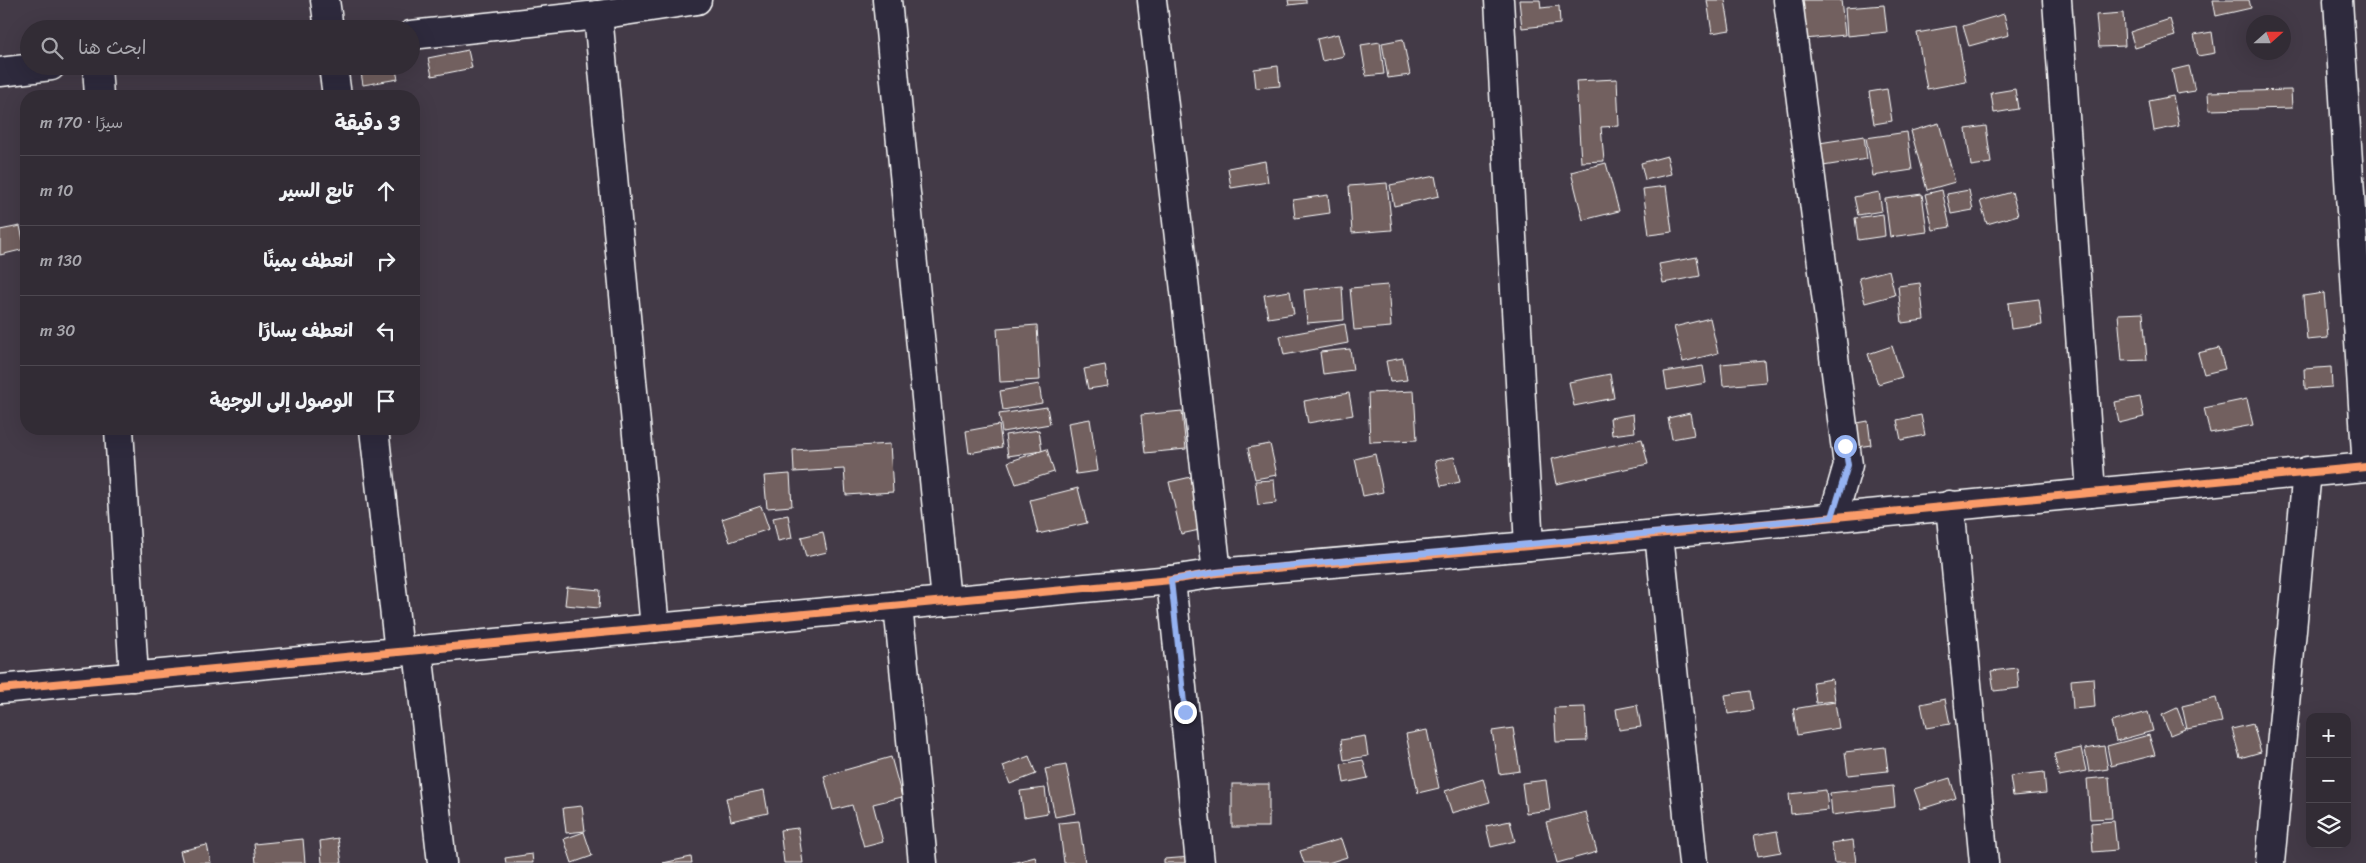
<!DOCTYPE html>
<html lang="ar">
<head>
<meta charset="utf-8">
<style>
  body { margin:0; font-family:Sriracha,"Playpen Sans Arabic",sans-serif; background:#3d3841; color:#f1f3f6; direction:rtl }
  .controls { position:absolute; right:15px; bottom:15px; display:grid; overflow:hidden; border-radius:10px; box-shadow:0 5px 20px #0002 }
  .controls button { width:45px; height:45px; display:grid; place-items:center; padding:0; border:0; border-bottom:1px solid #4d4850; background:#322c35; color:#f1f3f6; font:25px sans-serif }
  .compass { position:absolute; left:2246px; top:15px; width:45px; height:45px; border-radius:50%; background:#322c35; box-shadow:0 5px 20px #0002; rotate:69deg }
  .stop { position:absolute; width:15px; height:15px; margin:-11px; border:4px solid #95b2f1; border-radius:50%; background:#fff }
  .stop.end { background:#95b2f1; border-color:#fff; box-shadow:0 1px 5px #0008 }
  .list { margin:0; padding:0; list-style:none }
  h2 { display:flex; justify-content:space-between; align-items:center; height:65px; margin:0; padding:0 20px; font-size:21px }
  h2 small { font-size:16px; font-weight:400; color:#a8a7ad }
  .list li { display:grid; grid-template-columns:32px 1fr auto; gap:15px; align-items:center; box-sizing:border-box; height:70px; padding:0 20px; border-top:1px solid #4d4850 }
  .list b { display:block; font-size:19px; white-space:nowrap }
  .list em { font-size:16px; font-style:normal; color:#a8a7ad }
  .icon { flex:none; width:28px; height:28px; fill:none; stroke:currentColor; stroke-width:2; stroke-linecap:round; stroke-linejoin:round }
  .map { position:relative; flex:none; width:2366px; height:863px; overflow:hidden; direction:ltr }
  .search { position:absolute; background:#322c35; box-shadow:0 5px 20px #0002; left:20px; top:20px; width:400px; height:55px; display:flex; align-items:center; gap:12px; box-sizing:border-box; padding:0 18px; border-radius:28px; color:#a8a7ad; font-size:19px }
  .panel { position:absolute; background:#322c35; box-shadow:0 5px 20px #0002; left:20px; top:90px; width:400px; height:345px; border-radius:20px; direction:rtl }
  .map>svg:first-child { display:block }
  .building { fill:#72615f; stroke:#fff }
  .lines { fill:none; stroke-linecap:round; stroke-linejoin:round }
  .minor-casing { stroke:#fff; stroke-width:31 }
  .minor { stroke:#2f2a3d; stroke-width:28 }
  .cycleway-casing { stroke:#2f2a3d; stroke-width:11 }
  .cycleway { stroke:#fa9b69; stroke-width:8 }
  .route { stroke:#95b2f1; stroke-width:6 }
</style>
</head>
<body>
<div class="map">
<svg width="2366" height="863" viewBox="0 0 2366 863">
  <rect width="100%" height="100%" fill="#433a47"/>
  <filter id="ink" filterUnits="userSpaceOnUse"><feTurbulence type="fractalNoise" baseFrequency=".02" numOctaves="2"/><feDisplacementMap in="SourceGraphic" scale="10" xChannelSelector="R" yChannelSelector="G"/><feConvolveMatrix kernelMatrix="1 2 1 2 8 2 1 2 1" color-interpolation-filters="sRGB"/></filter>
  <g filter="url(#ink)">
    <!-- building -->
    <g class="building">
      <path d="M1288 0H1306V3L1289 5Z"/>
      <path d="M1519 0H1540L1541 8 1559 6 1560 24 1522 28Z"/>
      <path d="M1707 0H1725L1730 30 1712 33Z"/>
      <path d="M1801 0H1841L1845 35 1805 39Z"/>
      <path d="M2213 0H2249L2251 8 2216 16Z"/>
      <path d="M1884 5 1887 32 1847 36 1845 8Z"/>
      <path d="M2123 13 2125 46 2099 47 2096 15Z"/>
      <path d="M2004 14 2009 35 1969 46 1963 26Z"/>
      <path d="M2170 19 2175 36 2135 48 2130 32Z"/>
      <path d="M1956 26 1966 82 1927 89 1917 33Z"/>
      <path d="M2212 32 2215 53 2198 56 2194 35Z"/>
      <path d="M1338 34 1344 56 1322 61 1317 39Z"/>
      <path d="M1403 39 1410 75 1388 78 1382 43Z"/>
      <path d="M1380 42 1384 74 1366 76 1361 45Z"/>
      <path d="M468 50 472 68 432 76 428 58Z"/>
      <path d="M360 66H395L398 79 363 85Z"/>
      <path d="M1278 66 1280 86 1256 88 1254 69Z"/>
      <path d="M2189 66 2195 91 2177 94 2172 70Z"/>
      <path d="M1617 79 1619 126 1601 127 1604 161 1581 162 1576 81Z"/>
      <path d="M1887 89 1892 121 1874 124 1869 92Z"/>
      <path d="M2015 89 2018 109 1994 113 1991 93Z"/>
      <path d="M2291 90 2292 108 2209 110 2208 92Z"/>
      <path d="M2173 96 2179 126 2154 131 2149 101Z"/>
      <path d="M1939 123 1955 182 1927 190 1911 131Z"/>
      <path d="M1986 126 1991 163 1971 166 1966 129Z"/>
      <path d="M1907 132 1912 170 1873 176 1866 138Z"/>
      <path d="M1864 136 1867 159 1817 167 1813 144Z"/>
      <path d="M1667 156 1671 174 1645 180 1641 163Z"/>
      <path d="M1265 161 1268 182 1231 188 1228 168Z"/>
      <path d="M1606 163 1619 211 1583 220 1571 172Z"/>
      <path d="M1435 176 1439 196 1394 206 1390 185Z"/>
      <path d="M1387 183 1392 230 1352 233 1349 186Z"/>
      <path d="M1666 186 1672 232 1649 235 1643 189Z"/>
      <path d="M1942 190 1950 227 1933 230 1925 194Z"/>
      <path d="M1969 190 1973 210 1951 214 1947 194Z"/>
      <path d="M1879 192 1882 211 1858 215 1854 197Z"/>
      <path d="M2012 192 2018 215 1987 224 1980 201Z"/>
      <path d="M1922 194 1927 232 1890 237 1885 199Z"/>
      <path d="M1328 195 1330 213 1295 218 1293 200Z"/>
      <path d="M1883 214 1885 236 1858 240 1855 218Z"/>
      <path d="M20 226 25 249 0 255V230Z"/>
      <path d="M1697 257 1700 276 1663 283 1659 264Z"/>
      <path d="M1889 270 1895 295 1865 303 1859 278Z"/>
      <path d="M1920 283 1924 320 1902 323 1898 286Z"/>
      <path d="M1388 285 1391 327 1354 330 1350 288Z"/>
      <path d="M1342 286 1344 320 1307 323 1304 290Z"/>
      <path d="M1290 291 1294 314 1268 318 1264 295Z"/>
      <path d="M2324 293 2328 338 2307 340 2303 296Z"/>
      <path d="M2039 299 2042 325 2011 329 2008 303Z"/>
      <path d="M2143 313 2147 360 2122 361 2118 314Z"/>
      <path d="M1710 318 1718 353 1683 362 1674 327Z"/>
      <path d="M1345 324 1348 343 1284 355 1280 336Z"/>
      <path d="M1037 325 1040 380 1000 382 997 328Z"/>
      <path d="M1892 346 1902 377 1878 384 1868 354Z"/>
      <path d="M2219 348 2225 369 2204 374 2198 353Z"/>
      <path d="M1350 349 1353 370 1323 374 1320 352Z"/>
      <path d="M1403 358 1407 380 1390 382 1386 361Z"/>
      <path d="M1764 360 1766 382 1723 386 1721 364Z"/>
      <path d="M1105 365 1108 386 1088 389 1084 369Z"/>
      <path d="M1703 366 1706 383 1667 390 1664 372Z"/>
      <path d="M2331 367 2332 387 2305 389 2304 369Z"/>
      <path d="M1610 374 1614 398 1574 406 1569 382Z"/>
      <path d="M1039 384 1042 403 1003 410 1000 391Z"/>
      <path d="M1414 391 1417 440 1370 442 1368 393Z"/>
      <path d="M1349 393 1353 415 1308 423 1304 401Z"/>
      <path d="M2140 397 2144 417 2119 423 2115 402Z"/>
      <path d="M2247 399 2253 425 2210 433 2204 408Z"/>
      <path d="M1047 407 1050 424 1002 432 999 414Z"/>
      <path d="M1182 411 1186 449 1145 453 1141 415Z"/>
      <path d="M1690 413 1694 435 1672 439 1668 418Z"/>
      <path d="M1633 414 1635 432 1612 435 1610 418Z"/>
      <path d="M1921 415 1925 435 1901 440 1897 420Z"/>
      <path d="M1090 419 1098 471 1076 474 1068 423Z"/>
      <path d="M1868 421 1871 445 1851 448 1847 425Z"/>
      <path d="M999 425 1002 447 969 453 966 431Z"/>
      <path d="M1039 430 1042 451 1008 456 1005 435Z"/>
      <path d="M1642 439 1648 464 1556 484 1551 459Z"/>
      <path d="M890 444 893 492 846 495 844 469 794 472 793 450Z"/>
      <path d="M1270 444 1277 475 1255 479 1248 448Z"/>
      <path d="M1047 449 1054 472 1016 484 1008 462Z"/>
      <path d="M1375 454 1383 492 1363 496 1355 459Z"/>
      <path d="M1454 457 1460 482 1441 486 1435 461Z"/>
      <path d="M790 474 792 506 767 508 764 476Z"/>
      <path d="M1191 477 1204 529 1181 534 1169 482Z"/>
      <path d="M1274 480 1276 503 1258 505 1255 481Z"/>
      <path d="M1078 488 1087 523 1038 534 1030 500Z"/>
      <path d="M761 506 769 529 730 542 722 519Z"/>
      <path d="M788 515 792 538 778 541 773 518Z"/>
      <path d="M823 532 827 552 806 557 801 537Z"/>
      <path d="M567 587 600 590 599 608 565 605Z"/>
      <path d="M2017 668 2019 688 1994 691 1991 671Z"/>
      <path d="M2093 678 2095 707 2073 709 2071 680Z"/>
      <path d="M1832 679 1835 701 1816 703 1813 682Z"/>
      <path d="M1750 691 1753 710 1728 714 1725 695Z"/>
      <path d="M2216 698 2222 722 2187 729 2182 706Z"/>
      <path d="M1945 699 1950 724 1926 728 1921 704Z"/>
      <path d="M1835 702 1839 728 1797 735 1793 709Z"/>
      <path d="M1637 705 1641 727 1619 730 1616 709Z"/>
      <path d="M1585 707 1587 741 1556 742 1554 708Z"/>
      <path d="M2177 708 2185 729 2170 735 2162 715Z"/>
      <path d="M2148 712 2153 731 2116 741 2111 722Z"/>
      <path d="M2253 724 2261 752 2240 758 2232 729Z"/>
      <path d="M1513 728 1520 771 1499 774 1492 731Z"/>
      <path d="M1427 730 1439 788 1418 793 1406 734Z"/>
      <path d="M2149 735 2155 755 2111 766 2107 746Z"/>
      <path d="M1365 736 1368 756 1344 760 1341 740Z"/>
      <path d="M2104 746 2108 769 2089 772 2085 749Z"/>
      <path d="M1885 747 1888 771 1848 775 1845 752Z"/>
      <path d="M2081 748 2086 771 2059 776 2054 754Z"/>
      <path d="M1029 756 1036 774 1010 784 1003 766Z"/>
      <path d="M891 757 902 797 873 804 883 842 864 847 852 805 833 810 824 776Z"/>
      <path d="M1363 760 1368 778 1344 783 1341 764Z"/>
      <path d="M1066 765 1076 813 1055 817 1045 769Z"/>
      <path d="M2044 772 2046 793 2013 796 2010 776Z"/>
      <path d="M2109 777 2112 818 2090 819 2087 779Z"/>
      <path d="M1950 778 1956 798 1921 809 1914 789Z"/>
      <path d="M1483 779 1490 802 1452 813 1445 791Z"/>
      <path d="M1546 780 1550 810 1526 813 1522 783Z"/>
      <rect x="1232" y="784" width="37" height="43"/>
      <path d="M1893 786 1895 807 1832 815 1830 793Z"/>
      <path d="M1045 788 1048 813 1024 817 1020 791Z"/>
      <path d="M764 790 768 813 731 821 726 798Z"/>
      <path d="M1826 790 1828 810 1791 814 1789 794Z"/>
      <path d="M582 806 585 831 566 833 563 808Z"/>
      <path d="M1586 812 1597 852 1557 863 1546 822Z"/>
      <path d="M1079 821 1085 863H1064L1059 823Z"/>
      <path d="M1510 821 1515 841 1491 847 1486 826Z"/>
      <path d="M2114 821 2117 850 2093 852 2091 823Z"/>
      <path d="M798 828 803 863H784L780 830Z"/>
      <path d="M1777 831 1781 852 1758 856 1754 835Z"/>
      <path d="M584 832 592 856 572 863 564 839Z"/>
      <path d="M338 838 342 863H322L320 841Z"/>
      <path d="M303 839 305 863H256L254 844Z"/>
      <path d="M1341 839 1347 857 1328 863H1304L1300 851Z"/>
      <path d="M1853 840 1856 863H1834L1831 843Z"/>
      <path d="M207 845 211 863H183L180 851Z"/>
      <path d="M532 854 533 863H506L505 858Z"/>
      <path d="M691 857 692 863H663Z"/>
      <path d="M1035 857 1037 863H1012Z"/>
      <path d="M1192 857 1193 863H1164V859Z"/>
    </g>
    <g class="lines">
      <!-- minor casing -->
      <g class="minor-casing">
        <g id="minor">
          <path d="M325 0 329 29"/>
          <path d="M887 0 946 601"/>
          <path d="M1152 0 1217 573"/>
          <path d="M1499 0 1529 546"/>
          <path d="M1788 0 1848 465 1833 517"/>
          <path d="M2057 0 2091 493"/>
          <path d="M2338 0 2366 453"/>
          <path d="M598 15 655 628"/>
          <path d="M411 35 598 15 697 0"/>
          <path d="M97 66 99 96"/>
          <path d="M333 66 337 96"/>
          <path d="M0 72 51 66"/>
          <path d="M119 429 134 677"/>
          <path d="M374 429 399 652"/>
          <path d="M1950 505 1984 863"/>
          <path d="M1659 534 1693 863"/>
          <path d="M1171 580 1200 863"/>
          <path d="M898 605 923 863"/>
          <path d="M418 650 442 863"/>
          <path d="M0 689 1171 580 1217 573 1529 546 2366 467"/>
          <path d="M2270 863 2307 471"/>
        </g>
      </g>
      <!-- minor -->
      <use href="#minor" class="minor"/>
      <!-- cycleway casing -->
      <g class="cycleway-casing">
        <path id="cycleway" d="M0 689 1171 580 1217 573 1529 546 2366 467"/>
      </g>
      <!-- cycleway -->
      <use href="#cycleway" class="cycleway"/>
    </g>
  </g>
  <g class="lines" filter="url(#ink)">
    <!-- route -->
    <path class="route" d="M1185 712 1171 580 1217 572 1832 517 1848 465 1845 446"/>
  </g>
</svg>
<div class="controls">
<button>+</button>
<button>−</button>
<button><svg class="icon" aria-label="layers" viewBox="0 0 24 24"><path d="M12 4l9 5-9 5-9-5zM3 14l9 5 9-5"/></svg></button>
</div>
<svg class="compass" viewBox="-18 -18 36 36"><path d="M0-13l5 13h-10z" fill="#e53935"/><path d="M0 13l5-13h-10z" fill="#a8a7ad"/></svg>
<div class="stop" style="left:1845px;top:446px"></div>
<div class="stop end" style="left:1185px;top:712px"></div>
<div class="search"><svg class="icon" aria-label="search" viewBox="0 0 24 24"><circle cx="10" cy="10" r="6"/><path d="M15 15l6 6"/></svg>ابحث هنا</div>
<section class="panel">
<h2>3 دقيقة<small>سيرًا · 170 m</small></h2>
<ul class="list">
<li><svg class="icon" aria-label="ahead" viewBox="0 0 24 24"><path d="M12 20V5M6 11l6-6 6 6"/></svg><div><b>تابع السير</b></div><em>10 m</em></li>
<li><svg class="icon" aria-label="right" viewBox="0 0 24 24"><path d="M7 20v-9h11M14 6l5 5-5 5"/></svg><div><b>انعطف يمينًا</b></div><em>130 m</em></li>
<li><svg class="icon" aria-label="left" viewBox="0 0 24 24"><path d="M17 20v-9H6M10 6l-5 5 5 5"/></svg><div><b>انعطف يسارًا</b></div><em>30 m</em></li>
<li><svg class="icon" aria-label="arrive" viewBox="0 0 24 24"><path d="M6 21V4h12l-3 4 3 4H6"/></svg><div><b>الوصول إلى الوجهة</b></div></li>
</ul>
</section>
</div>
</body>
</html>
